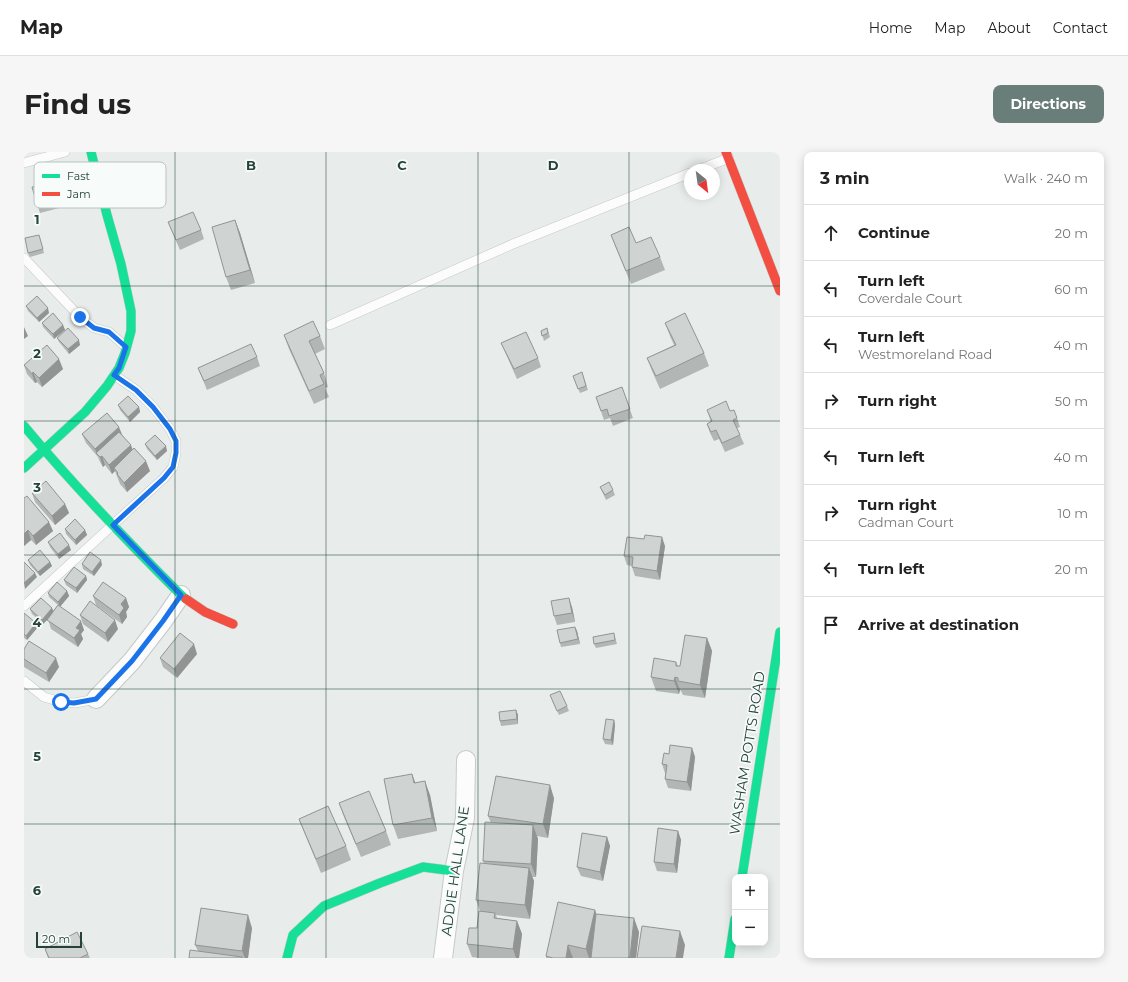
<!DOCTYPE html>
<html lang="en">
<head>
<meta charset="utf-8">
<style>
  body { margin:0; font-family:Montserrat,sans-serif; background:#f6f6f6; color:#222 }
  .controls { position:absolute; right:12px; bottom:12px; display:grid; overflow:hidden; border-radius:8px; box-shadow:0 2px 10px #0003 }
  .controls button { width:36px; height:36px; display:grid; place-items:center; padding:0; border:0; border-bottom:1px solid #e0e0e0; background:#fff; color:#222; font:20px sans-serif }
  .compass { position:absolute; left:660px; top:12px; width:36px; height:36px; border-radius:50%; background:#fff; box-shadow:0 2px 10px #0003; rotate:151deg }
  .scale { position:absolute; left:12px; bottom:10px; width:46px; box-sizing:border-box; padding-left:4px; border:2px solid #24423a; border-top:0; font-size:11px; line-height:14px; white-space:nowrap; color:#24423a; -webkit-text-stroke:3px #f7fbf9; paint-order:stroke }
  .stop { position:absolute; width:12px; height:12px; margin:-9px; border:3px solid #1a73e8; border-radius:50%; background:#fff }
  .stop.end { background:#1a73e8; border-color:#fff; box-shadow:0 1px 4px #0008 }
  .list { margin:0; padding:0; list-style:none }
  h2 { display:flex; justify-content:space-between; align-items:center; height:52px; margin:0; padding:0 16px; font-size:17px }
  h2 small { font-size:13px; font-weight:400; color:#767676 }
  .list li { display:grid; grid-template-columns:26px 1fr auto; gap:12px; align-items:center; box-sizing:border-box; height:56px; padding:0 16px; border-top:1px solid #e0e0e0 }
  .list b { display:block; font-size:15px; white-space:nowrap }
  .list p { margin:0; font-size:13px; white-space:nowrap; color:#767676 }
  .list em { font-size:13px; font-style:normal; color:#767676 }
  .icon { flex:none; width:22px; height:22px; fill:none; stroke:currentColor; stroke-width:2; stroke-linecap:round; stroke-linejoin:round }
  .map { position:relative; flex:none; width:756px; height:806px; overflow:hidden; border-radius:8px }
  header { display:flex; align-items:center; gap:24px; box-sizing:border-box; height:56px; padding:0 20px; background:#fff; border-bottom:1px solid #e0e0e0 }
  header strong { font-size:19px }
  nav { display:flex; gap:22px; margin-inline-start:auto; font-size:14px }
  .intro { display:flex; align-items:center; justify-content:space-between; box-sizing:border-box; height:96px; padding:0 24px }
  h1 { margin:0; font-size:28px }
  .button { padding:10px 18px; border-radius:8px; background:#697e78; color:#fff; font-size:14px; font-weight:700 }
  main { display:flex; gap:24px; padding:0 24px }
  aside { flex:1; background:#fff; border-radius:8px; box-shadow:0 2px 10px #0003 }
  .map>svg:first-child { display:block }
  .lines { fill:none; stroke-linecap:round; stroke-linejoin:round }
  .lane-casing { stroke:#c5cac8; stroke-width:10 }
  .street-casing { stroke:#c5cac8; stroke-width:20 }
  .fast-casing { stroke:#c3cbc8; stroke-width:10 }
  .jam-casing { stroke:#c3cbc8; stroke-width:10 }
  .lane { stroke:#fcfcfc; stroke-width:9 }
  .street { stroke:#fcfcfc; stroke-width:18 }
  .fast { stroke:#16e098; stroke-width:9 }
  .jam { stroke:#f24e42; stroke-width:9 }
  .wall { fill:#b2b6b5 }
  .shaded-wall { fill:#919493 }
  .building { fill:#cfd4d2; stroke:#919493 }
  .route { stroke:#1a73e8; stroke-width:5 }
  .grid { fill:none; stroke:#24423a; stroke-width:1; stroke-opacity:0.55 }
  .labels { text-anchor:middle; dominant-baseline:central; stroke-width:3.5; stroke-linejoin:round; paint-order:stroke }
  .street-label { font-size:14px; fill:#24423a; stroke:#f7fbf9 }
  .key { fill:#f7fbf9; stroke:#b8c4c0; stroke-width:1 }
  .key-label { font-size:11px; fill:#24423a }
  .grid-label { font-size:13px; text-anchor:middle; font-weight:bold; fill:#24423a; stroke:#f7fbf9; stroke-width:3.5; stroke-linejoin:round; paint-order:stroke }
</style>
</head>
<body>
<header>
<strong>Map</strong>
<nav><a>Home</a><a>Map</a><a>About</a><a>Contact</a></nav>
</header>
<div class="intro"><h1>Find us</h1><a class="button">Directions</a></div>
<main>
<div class="map">
<svg width="756" height="806" viewBox="0 0 756 806">
  <rect width="100%" height="100%" fill="#e8edeb"/>
  <g class="lines">
    <!-- lane casing -->
    <g class="lane-casing">
      <g id="lane">
        <path d="M0 11 41 0"/>
        <path d="M674 18 705 6"/>
        <path d="M0 106 56 165 70 176 85 180 102 195"/>
        <path d="M306 173 489 92 666 21"/>
        <path d="M0 454 140 326 149 315 152 301V289L146 277 129 255 112 238 90 223"/>
        <path d="M0 529 20 545 37 550 51 551 72 547"/>
      </g>
    </g>
    <!-- street casing -->
    <g class="street-casing">
      <g id="street">
        <path d="M72 547 108 509 139 469 157 443"/>
        <path d="M419 806 430 719 441 666 442 608"/>
      </g>
    </g>
    <!-- fast casing -->
    <g class="fast-casing">
      <g id="fast">
        <path d="M0 274C49 333 103 389 157 443L162 447"/>
        <path d="M0 316 61 260 83 234 95 216 101 201 107 179V159L97 112 83 63 67 0"/>
        <path d="M718 725 756 480"/>
        <path d="M263 806 269 783 300 754 356 731 399 715 430 719"/>
        <path d="M705 806 711 767"/>
      </g>
    </g>
    <!-- jam casing -->
    <g class="jam-casing">
      <g id="jam">
        <path d="M702 0 756 139"/>
        <path d="M162 447 181 460 209 472"/>
      </g>
    </g>
    <!-- lane -->
    <use href="#lane" class="lane"/>
    <!-- street -->
    <use href="#street" class="street"/>
    <!-- fast -->
    <use href="#fast" class="fast"/>
    <!-- jam -->
    <use href="#jam" class="jam"/>
  </g>
  <!-- wall -->
  <g class="wall">
    <path d="M37 33 46 40 48 48 42 50 43 54 16 61 13 52Z"/>
    <path d="M211 68 216 81 231 131 207 138 202 125Z"/>
    <path d="M144 70 177 78 180 87 156 98Z"/>
    <path d="M15 83 20 101 6 105 4 101Z"/>
    <path d="M587 83 636 105 641 118 607 132 592 96Z"/>
    <path d="M2 154 25 161 15 170 4 159Z"/>
    <path d="M18 171 39 173 41 178 30 187 19 175Z"/>
    <path d="M641 171 680 201 685 214 636 237 628 219 623 206 650 193 646 184Z"/>
    <path d="M523 176 526 185 520 189 517 179Z"/>
    <path d="M260 183 296 184 301 197 291 202 300 221 304 235 301 236 305 245 290 252 265 197Z"/>
    <path d="M33 186 56 193 45 202 35 190Z"/>
    <path d="M477 191 514 206 517 215 493 227Z"/>
    <path d="M233 205 236 214 183 238 174 216Z"/>
    <path d="M0 213 39 217 18 235 13 230 11 231 3 222Z"/>
    <path d="M558 220 564 238 556 241 549 224Z"/>
    <path d="M598 235 609 266 589 274 586 266 580 268 572 245Z"/>
    <path d="M94 253 115 255 116 260 106 270 96 258Z"/>
    <path d="M683 258 706 259 713 266 716 275 713 276 720 292 701 300 695 287 690 289 686 281 683 272 687 270Z"/>
    <path d="M58 282 98 283 109 298 126 319 103 340 96 332 91 319 88 322 81 313 79 315 76 310 74 305 62 291Z"/>
    <path d="M121 292 143 299 133 308 123 297Z"/>
    <path d="M576 335 589 338 591 343 582 348Z"/>
    <path d="M8 341 41 352 45 361 31 373 11 350Z"/>
    <path d="M0 346 29 379 12 393 7 388 0 394Z"/>
    <path d="M41 377 61 378 63 383 52 393 42 382Z"/>
    <path d="M24 390 47 398 35 407 26 395Z"/>
    <path d="M641 394 636 428 611 424 608 415V414L603 413 600 404Z"/>
    <path d="M4 408 26 410 28 414 16 424 6 413Z"/>
    <path d="M58 412 78 413 70 424 59 417Z"/>
    <path d="M62 424 63 428 53 441 42 433 40 428Z"/>
    <path d="M43 439 45 444 36 454 60 478 57 482 59 487 54 495 27 477 24 467 19 472 8 462 6 457 28 456 29 459 34 453 25 445 24 441Z"/>
    <path d="M69 444 102 446 105 455 102 460 103 465 98 472 72 453Z"/>
    <path d="M548 455 551 470 533 473 530 464Z"/>
    <path d="M0 461 14 475 3 488 0 486Z"/>
    <path d="M56 463 94 477 84 490 59 472Z"/>
    <path d="M551 475 553 479 556 492 537 495 536 491Z"/>
    <path d="M591 485 593 492 572 496 570 492Z"/>
    <path d="M683 486 688 499 681 546 659 543 657 539 656 538 655 542 632 539 627 525 652 510 654 514H656Z"/>
    <path d="M0 497 35 515 25 530 0 515Z"/>
    <path d="M173 502 153 526 139 515 136 506Z"/>
    <path d="M528 548 543 554 545 559 535 563Z"/>
    <path d="M492 558 494 563V572L477 574 476 569Z"/>
    <path d="M590 568 591 573 589 593 581 592 579 587Z"/>
    <path d="M668 596 671 605 667 639 644 636 641 627V621L638 612 645 602Z"/>
    <path d="M388 622 391 631 406 643 413 679 374 687 369 673Z"/>
    <path d="M530 646 524 686 513 684 514 687 512 725H508L510 729 506 767 472 763 473 766 493 769 498 782 495 806H455L448 805 443 792 453 776 456 759 452 748 460 712 459 709 467 671 464 664Z"/>
    <path d="M315 651 362 679 367 693 337 705 320 665Z"/>
    <path d="M275 667 322 694 327 708 297 721 280 680Z"/>
    <path d="M654 679 657 688 653 721 633 719 630 710Z"/>
    <path d="M583 685 586 694 579 729 557 724 553 715Z"/>
    <path d="M571 758 572 762 615 780 612 806H522V804Z"/>
    <path d="M228 776 224 806H165L174 799 171 793Z"/>
    <path d="M21 797 64 802 66 806H24Z"/>
  </g>
  <!-- shaded-wall -->
  <g class="shaded-wall">
    <path d="M43 31 46 40 48 48 45 39Z"/>
    <path d="M211 68 216 81 231 131 226 118Z"/>
    <path d="M24 156 25 161 15 170 13 166Z"/>
    <path d="M39 173 41 178 30 187 29 182Z"/>
    <path d="M0 175 4 184 0 187Z"/>
    <path d="M55 188 56 193 45 202 44 197Z"/>
    <path d="M35 207 39 217 18 235 15 226Z"/>
    <path d="M9 220 13 230 11 231 8 222Z"/>
    <path d="M115 255 116 260 106 270 104 265Z"/>
    <path d="M95 275 99 285 73 302 71 297Z"/>
    <path d="M107 293 110 302 90 316 91 319 88 322 85 313Z"/>
    <path d="M142 294 143 299 133 308 131 304Z"/>
    <path d="M78 304 81 313 79 315 76 305Z"/>
    <path d="M122 309 126 319 103 340 100 331Z"/>
    <path d="M41 352 45 361 31 373 28 364Z"/>
    <path d="M25 370 29 379 12 393 9 384Z"/>
    <path d="M4 378 7 388 0 394V382Z"/>
    <path d="M61 378 63 383 52 393 51 388Z"/>
    <path d="M638 385 641 394 636 428 633 419Z"/>
    <path d="M45 393 47 398 35 407 34 402Z"/>
    <path d="M77 408 78 413 70 424 68 420Z"/>
    <path d="M26 410 28 414 16 424 14 420Z"/>
    <path d="M11 421 13 425 1 437 0 431Z"/>
    <path d="M62 424 63 428 53 441 52 436Z"/>
    <path d="M43 439 45 444 36 455 34 450Z"/>
    <path d="M102 446 105 455 102 460 103 465 98 472 95 463 97 452Z"/>
    <path d="M545 446 548 455 551 470 548 461Z"/>
    <path d="M28 456 30 461 19 472 18 468Z"/>
    <path d="M91 468 94 477 84 490 81 481Z"/>
    <path d="M57 469 60 478 57 482 59 487 54 495 50 486 52 476Z"/>
    <path d="M12 471 14 475 3 488 2 484Z"/>
    <path d="M551 475 553 479 556 492 554 487Z"/>
    <path d="M683 486 688 499 681 546 676 533Z"/>
    <path d="M170 492 173 502 153 526 150 517Z"/>
    <path d="M32 506 35 515 25 530 22 521Z"/>
    <path d="M651 525 656 538 655 542 650 529Z"/>
    <path d="M492 558 494 563V572L493 567Z"/>
    <path d="M590 568 591 573 589 593 587 588Z"/>
    <path d="M668 596 671 605 667 639 663 630Z"/>
    <path d="M388 622 393 635 390 631Z"/>
    <path d="M401 629 406 643 413 679 408 666Z"/>
    <path d="M526 633 530 646 524 686 519 672Z"/>
    <path d="M509 673 514 687 512 725 507 712Z"/>
    <path d="M654 679 657 688 653 721 650 712Z"/>
    <path d="M583 685 586 694 579 729 576 720Z"/>
    <path d="M505 716 510 729 506 767 501 753Z"/>
    <path d="M571 758 575 771 568 806H565L562 797Z"/>
    <path d="M224 763 228 776 224 806H221L218 799Z"/>
    <path d="M610 766 615 780 612 806H606Z"/>
    <path d="M493 769 498 782 495 806H492L489 797Z"/>
    <path d="M656 779 661 793 659 806H652Z"/>
    <path d="M544 793 549 806H542Z"/>
  </g>
  <!-- building -->
  <g class="building">
    <path d="M35 28 37 33 43 31 45 39 39 41 40 44 13 52 8 35Z"/>
    <path d="M169 60 177 78 152 88 144 70Z"/>
    <path d="M211 68 226 118 202 125 188 75Z"/>
    <path d="M605 75 612 91 627 85 636 105 602 119 587 83Z"/>
    <path d="M15 83 19 97 4 101 1 86Z"/>
    <path d="M13 144 24 156 13 166 2 154Z"/>
    <path d="M29 161 39 173 29 182 18 171Z"/>
    <path d="M661 161 680 201 632 224 623 206 652 193 641 171Z"/>
    <path d="M289 169 296 184 285 189 300 221 296 223 300 232 285 239 260 183Z"/>
    <path d="M44 176 55 188 44 197 33 186Z"/>
    <path d="M523 176 524 181 518 184 517 179Z"/>
    <path d="M502 180 514 206 490 217 477 191Z"/>
    <path d="M227 192 233 205 180 229 174 216Z"/>
    <path d="M23 193 35 207 15 226 9 220 8 222 0 213Z"/>
    <path d="M558 220 562 234 554 237 549 224Z"/>
    <path d="M598 235 606 257 585 264 583 257 577 259 572 245Z"/>
    <path d="M104 244 115 255 104 265 94 253Z"/>
    <path d="M702 249 706 259 710 258 713 266 709 268 716 283 698 291 692 278 687 280 683 272 688 269 683 258Z"/>
    <path d="M83 261 95 275 71 297 58 282Z"/>
    <path d="M95 280 107 293 85 313 78 304 76 305 72 301Z"/>
    <path d="M131 283 142 294 131 304 121 292Z"/>
    <path d="M110 296 122 309 100 331 93 322 94 321 90 316Z"/>
    <path d="M22 329 41 352 28 364 8 341Z"/>
    <path d="M585 330 589 338 581 343 576 335Z"/>
    <path d="M3 344 25 370 9 384 4 378 0 382V346Z"/>
    <path d="M51 367 61 378 51 388 41 377Z"/>
    <path d="M36 381 45 393 34 402 24 390Z"/>
    <path d="M621 383 638 385 633 419 608 415 609 405 600 404 603 385 620 387Z"/>
    <path d="M16 398 26 410 14 420 4 408Z"/>
    <path d="M66 400 77 408 68 420 58 412Z"/>
    <path d="M0 410 11 421 0 431Z"/>
    <path d="M50 415 62 424 52 436 40 428Z"/>
    <path d="M33 430 43 439 34 450 24 441Z"/>
    <path d="M79 430 102 446 97 452 100 456 95 463 69 444Z"/>
    <path d="M17 446 28 456 18 468 6 457Z"/>
    <path d="M545 446 548 461 530 464 527 449Z"/>
    <path d="M66 449 91 468 81 481 56 463Z"/>
    <path d="M34 453 57 469 52 476 56 478 50 486 23 468Z"/>
    <path d="M0 461 12 471 2 484 0 482Z"/>
    <path d="M551 475 554 487 536 491 533 478Z"/>
    <path d="M156 481 170 492 150 517 136 506Z"/>
    <path d="M590 481 591 488 570 492 569 485Z"/>
    <path d="M661 483 683 486 676 533 654 529V526L651 525 650 529 627 525 630 506 652 510V514H656Z"/>
    <path d="M5 489 32 506 22 521 0 507V497Z"/>
    <path d="M536 539 543 554 533 559 526 543Z"/>
    <path d="M492 558 493 567 476 569 475 560Z"/>
    <path d="M582 567 590 568 587 588 579 587Z"/>
    <path d="M646 593 668 596 663 630 641 627 643 613 638 612 640 601 645 602Z"/>
    <path d="M388 622 390 631 401 629 408 666 369 673 360 627Z"/>
    <path d="M472 624 526 633 519 672 464 664Z"/>
    <path d="M345 639 362 679 332 692 315 651Z"/>
    <path d="M304 654 322 694 292 707 275 667Z"/>
    <path d="M461 670 509 673 507 712 459 709Z"/>
    <path d="M634 676 654 679 650 712 630 710Z"/>
    <path d="M558 681 583 685 576 720 553 715Z"/>
    <path d="M456 711 505 716 501 753 452 748Z"/>
    <path d="M534 750 571 758 562 797 544 793 542 806H529L522 804Z"/>
    <path d="M177 756 224 763 218 799 171 793Z"/>
    <path d="M455 759 471 761 470 766 493 769 489 797 443 792 445 776H453Z"/>
    <path d="M572 762 610 766 606 806H567Z"/>
    <path d="M618 774 656 779 652 806H613Z"/>
    <path d="M53 780 64 802 56 806H25L21 797Z"/>
    <path d="M166 798 218 805V806H165Z"/>
  </g>
  <g class="lines">
    <!-- route -->
    <path class="route" d="M37 550 50 551 72 547 108 509 139 469 157 443 89 373 140 326 149 315 152 301V289L146 277 129 255 112 238 90 223 95 216 102 195 85 180 70 176 56 165"/>
  </g>
  <!-- grid -->
  <path class="grid" d="M151 0V806M302 0V806M454 0V806M605 0V806M0 134H756M0 269H756M0 403H756M0 537H756M0 672H756"/>
  <g class="labels">
    <!-- street labels -->
    <g class="street-label">
      <text transform="translate(723 601) rotate(-81)">WASHAM POTTS ROAD</text>
      <text transform="translate(431 719) rotate(-82)">ADDIE HALL LANE</text>
    </g>
  </g>
  <!-- legend -->
  <rect x="10" y="10" width="132" height="46" rx="6" class="key"/>
  <rect x="18" y="22" width="18" height="4" fill="#16e098"/>
  <rect x="18" y="40" width="18" height="4" fill="#f24e42"/>
  <g class="key-label">
    <text x="43" y="28">Fast</text>
    <text x="43" y="46">Jam</text>
  </g>
  <g class="grid-label">
    <text x="227" y="18">B</text>
    <text x="378" y="18">C</text>
    <text x="529" y="18">D</text>
    <text x="13" y="72">1</text>
    <text x="13" y="206">2</text>
    <text x="13" y="340">3</text>
    <text x="13" y="475">4</text>
    <text x="13" y="609">5</text>
    <text x="13" y="743">6</text>
  </g>
</svg>
<div class="controls">
<button>+</button>
<button>−</button>
</div>
<svg class="compass" viewBox="-18 -18 36 36"><path d="M0-13l5 13h-10z" fill="#e53935"/><path d="M0 13l5-13h-10z" fill="#767676"/></svg>
<div class="scale">20 m</div>
<div class="stop" style="left:37px;top:550px"></div>
<div class="stop end" style="left:56px;top:165px"></div>
</div>
<aside>
<h2>3 min<small>Walk · 240 m</small></h2>
<ul class="list">
<li><svg class="icon" aria-label="ahead" viewBox="0 0 24 24"><path d="M12 20V5M6 11l6-6 6 6"/></svg><div><b>Continue</b></div><em>20 m</em></li>
<li><svg class="icon" aria-label="left" viewBox="0 0 24 24"><path d="M17 20v-9H6M10 6l-5 5 5 5"/></svg><div><b>Turn left</b><p>Coverdale Court</p></div><em>60 m</em></li>
<li><svg class="icon" aria-label="left" viewBox="0 0 24 24"><path d="M17 20v-9H6M10 6l-5 5 5 5"/></svg><div><b>Turn left</b><p>Westmoreland Road</p></div><em>40 m</em></li>
<li><svg class="icon" aria-label="right" viewBox="0 0 24 24"><path d="M7 20v-9h11M14 6l5 5-5 5"/></svg><div><b>Turn right</b></div><em>50 m</em></li>
<li><svg class="icon" aria-label="left" viewBox="0 0 24 24"><path d="M17 20v-9H6M10 6l-5 5 5 5"/></svg><div><b>Turn left</b></div><em>40 m</em></li>
<li><svg class="icon" aria-label="right" viewBox="0 0 24 24"><path d="M7 20v-9h11M14 6l5 5-5 5"/></svg><div><b>Turn right</b><p>Cadman Court</p></div><em>10 m</em></li>
<li><svg class="icon" aria-label="left" viewBox="0 0 24 24"><path d="M17 20v-9H6M10 6l-5 5 5 5"/></svg><div><b>Turn left</b></div><em>20 m</em></li>
<li><svg class="icon" aria-label="arrive" viewBox="0 0 24 24"><path d="M6 21V4h12l-3 4 3 4H6"/></svg><div><b>Arrive at destination</b></div></li>
</ul>
</aside>
</main>
</body>
</html>
